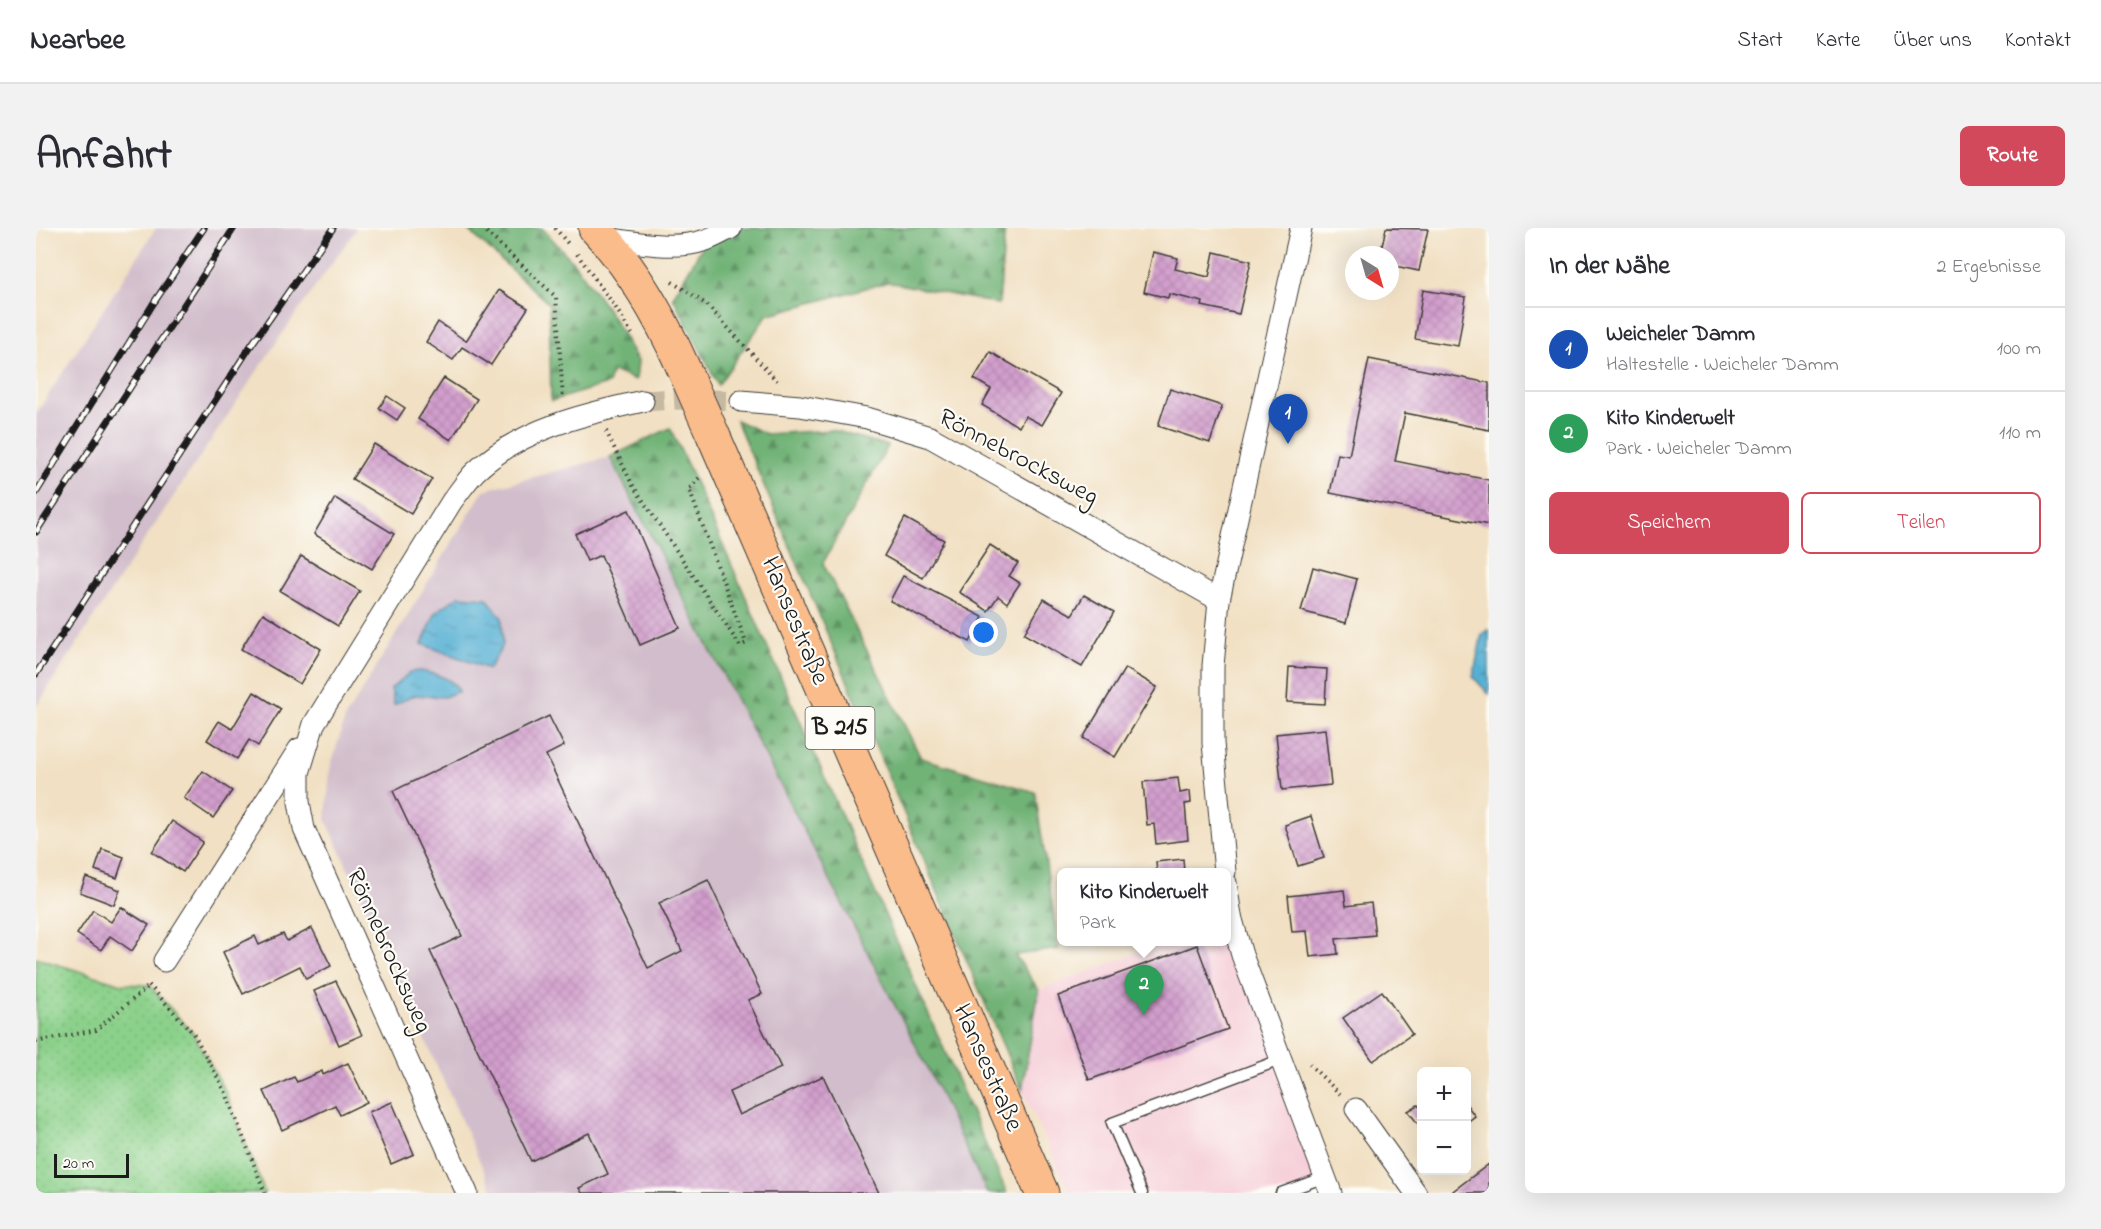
<!DOCTYPE html>
<html lang="de">
<head>
<meta charset="utf-8">
<style>
  body { margin:0; font-family:"Indie Flower",sans-serif; background:#f2f2f3; color:#2b2b33 }
  .controls { position:absolute; right:18px; bottom:18px; display:grid; overflow:hidden; border-radius:9px; box-shadow:0 6px 24px #0002 }
  .controls button { width:54px; height:54px; display:grid; place-items:center; padding:0; border:0; border-bottom:2px solid #e1e1e2; background:#fff; color:#2b2b33; font:30px sans-serif }
  .compass { position:absolute; left:1309px; top:18px; width:54px; height:54px; border-radius:50%; background:#fff; box-shadow:0 6px 24px #0002; rotate:143deg }
  .scale { position:absolute; left:18px; bottom:15px; width:75px; box-sizing:border-box; padding-left:6px; border:3px solid #1c1c1c; border-top:0; font-size:16px; line-height:21px; white-space:nowrap; color:#1c1c1c; -webkit-text-stroke:4px #fdfcf7; paint-order:stroke }
  .you { position:absolute; left:948px; top:405px; width:21px; height:21px; margin:-15px; border:4px solid #fff; border-radius:50%; background:#1a73e8; box-shadow:0 0 0 9px #1a73e833 }
  .badge { display:grid; place-items:center; width:39px; height:39px; border-radius:50%; background:#d1495b; color:#fff; font-size:20px; font-weight:700 }
  .pin { position:absolute; translate:-50% -50px; filter:drop-shadow(0 2px 3px #0008) }
  .pin::after { content:''; position:absolute; top:32px; width:21px; height:18px; background:inherit; clip-path:polygon(0 0,100% 0,50% 100%) }
  .popup { position:absolute; left:1021px; top:640px; width:174px; height:78px; box-sizing:border-box; display:grid; place-content:center; border-radius:9px; background:#fff; filter:drop-shadow(0 2px 4px #0005); font-size:20px; white-space:nowrap; color:#7c7c81 }
  .popup b { font-size:22px; color:#2b2b33 }
  .popup::after { content:''; position:absolute; left:50%; top:100%; margin-left:-12px; border:12px solid transparent; border-top-color:#fff }
  .list { margin:0; padding:0; list-style:none }
  h2 { display:flex; justify-content:space-between; align-items:center; height:78px; margin:0; padding:0 24px; font-size:26px }
  h2 small { font-size:20px; font-weight:400; color:#7c7c81 }
  .list li { display:grid; grid-template-columns:39px 1fr auto; gap:18px; align-items:center; box-sizing:border-box; height:84px; padding:0 24px; border-top:2px solid #e1e1e2 }
  .list b { display:block; font-size:22px; white-space:nowrap }
  .list p { margin:0; font-size:20px; white-space:nowrap; color:#7c7c81 }
  .list em { font-size:20px; font-style:normal; color:#7c7c81 }
  .actions { display:flex; gap:12px; padding:18px 24px }
  .actions a { flex:1; padding:14px 0; border:2px solid #d1495b; border-radius:9px; text-align:center; font-size:21px; color:#d1495b }
  .actions .main { background:#d1495b; color:#fff }
  .map { position:relative; flex:none; width:1453px; height:965px; overflow:hidden; border-radius:9px }
  header { display:flex; align-items:center; gap:36px; box-sizing:border-box; height:84px; padding:0 30px; background:#fff; border-bottom:2px solid #e1e1e2 }
  header strong { font-size:28px }
  nav { display:flex; gap:33px; margin-inline-start:auto; font-size:21px }
  .intro { display:flex; align-items:center; justify-content:space-between; box-sizing:border-box; height:144px; padding:0 36px }
  h1 { margin:0; font-size:42px }
  .button { padding:15px 27px; border-radius:9px; background:#d1495b; color:#fff; font-size:21px; font-weight:700 }
  main { display:flex; gap:36px; padding:0 36px }
  aside { flex:1; background:#fff; border-radius:9px; box-shadow:0 6px 24px #0002 }
  .map>svg:first-child { display:block }
  .built { fill:#f6cfd9 }
  .industrial { fill:#d1bdcb }
  .forest { fill:url(#forest-firs); stroke:#46684a; stroke-width:1.5 }
  .park { fill:url(#park-dots); stroke:#547654; stroke-width:1.5 }
  .water { fill:url(#water-ripples); stroke:#396678; stroke-width:1.5 }
  .building { fill:url(#building-cross-hatch) }
  .lines { fill:none; stroke-linecap:round; stroke-linejoin:round }
  .street-tunnel { stroke:#c6b9a2; stroke-width:21; stroke-dasharray:21 10; stroke-linecap:butt }
  .lane-casing { stroke:#3c3935; stroke-width:13 }
  .street-casing { stroke:#3c3935; stroke-width:23 }
  .primary-casing { stroke:#3c3935; stroke-width:35 }
  .path { stroke:#3c3935; stroke-width:4; stroke-dasharray:1.5 4.5; stroke-linecap:butt }
  .lane { stroke:#fff; stroke-width:10 }
  .street { stroke:#fff; stroke-width:21 }
  .primary { stroke:#fabc8b; stroke-width:33 }
  .rail-casing { stroke:#1c1c1c; stroke-width:7 }
  .rail { stroke:#fdfcf7; stroke-width:4.5; stroke-dasharray:14; stroke-linecap:butt }
  .primary-bridge-casing { stroke:#3c3935; stroke-width:35; stroke-linecap:butt }
  .primary-bridge { stroke:#fabc8b; stroke-width:33 }
  .labels { text-anchor:middle; dominant-baseline:central; stroke-width:4.5; stroke-linejoin:round; paint-order:stroke }
  .shield { fill:#fdfcf7; stroke:#605f5e; stroke-width:1.5 }
  .shield-label { font-size:24px; font-weight:bold; fill:#1c1c1c }
  .street-label { font-size:26px; fill:#1c1c1c; stroke:#fdfcf7 }
</style>
</head>
<body>
<header>
<strong>Nearbee</strong>
<nav><a>Start</a><a>Karte</a><a>Über uns</a><a>Kontakt</a></nav>
</header>
<div class="intro"><h1>Anfahrt</h1><a class="button">Route</a></div>
<main>
<div class="map">
<svg width="1453" height="965" viewBox="0 0 1453 965">
  <defs>
    <pattern id="forest-firs" width="22" height="20" patternUnits="userSpaceOnUse" patternTransform="scale(1.5)"><rect width="22" height="20" fill="#71b377"/><path d="M5 1l3.5 6h-7zM16 11l3.5 6h-7z" fill="#5c9161"/></pattern>
    <pattern id="park-dots" width="8" height="8" patternUnits="userSpaceOnUse" patternTransform="scale(1.5)"><rect width="8" height="8" fill="#8cd18b"/><path d="M2 2h.1M6 6h.1" fill="none" stroke="#78b377" stroke-width="1.8" stroke-linecap="round"/></pattern>
    <pattern id="water-ripples" width="26" height="14" patternUnits="userSpaceOnUse" patternTransform="scale(1.5)"><rect width="26" height="14" fill="#56b0d4"/><path d="M2 4q2-2 4 0t4 0M15 11q2-2 4 0t4 0" fill="none" stroke="#468eab"/></pattern>
    <pattern id="building-cross-hatch" width="8" height="8" patternUnits="userSpaceOnUse" patternTransform="scale(1.5)"><rect width="8" height="8" fill="#d29fcd"/><path d="M0 0l8 8M0 8l8-8" fill="none" stroke="#b488af"/></pattern>
  </defs>
  <rect width="100%" height="100%" fill="#fdfcf7"/>
  <filter id="ink" filterUnits="userSpaceOnUse"><feTurbulence type="fractalNoise" baseFrequency=".0167" numOctaves="2"/><feDisplacementMap in="SourceGraphic" scale="12" xChannelSelector="R" yChannelSelector="G"/><feConvolveMatrix kernelMatrix="1 2 1 2 8 2 1 2 1" color-interpolation-filters="sRGB"/></filter>
  <filter id="wash" filterUnits="userSpaceOnUse"><feTurbulence type="fractalNoise" baseFrequency=".008" numOctaves="4" result="noise"/><feDisplacementMap in="SourceGraphic" scale="24" xChannelSelector="R" yChannelSelector="G"/><feGaussianBlur stdDeviation="1.35" result="paint"/><feColorMatrix in="noise" values="0 0 0 0 0 0 0 0 0 0 0 0 0 0 0 0 0 1.4 0 .05"/><feComposite in="paint" operator="in"/></filter>
  <g filter="url(#wash)">
    <rect width="100%" height="100%" fill="#f1e0c3"/>
    <!-- built -->
    <path class="built" d="M1191 690 1295 965H1034L986 862 1003 762 1130 714H1190Z"/>
    <!-- industrial -->
    <g class="industrial">
      <path d="M120 0H321L246 106 99 326 0 479V186Z"/>
      <path d="M574 229 891 839 951 965H458L290 591 294 541 309 490 448 262Z"/>
    </g>
    <!-- forest -->
    <g class="forest">
      <path d="M430 0H506L539 36 574 85 602 133 600 152 576 143 572 156 515 173 513 76Z"/>
      <path d="M695 0H969L963 76 852 54 731 87 682 157 637 69 670 12Z"/>
      <path d="M700 192 730 206 797 202 852 218 787 335 885 530 999 564 1023 721 979 727 1003 762 986 862Z"/>
      <path d="M634 200 654 242 971 965H951L891 839 574 229Z"/>
    </g>
    <!-- park -->
    <path class="park" d="M0 730 86 756 113 757 157 805 190 865 229 965H0Z"/>
    <!-- water -->
    <g class="water">
      <path d="M423 368 451 370 466 390 467 417 453 441 386 416 400 384Z"/>
      <path d="M1453 401V466L1437 449 1446 406Z"/>
      <path d="M384 443C397 445 417 450 423 463L408 469 379 467 358 477 355 461 374 444Z"/>
    </g>
    <g id="blocks">
      <!-- building -->
      <g class="building">
        <path d="M1350 0 1392 1 1383 43 1354 37V27H1344Z"/>
        <path d="M1117 24 1142 30 1139 41 1173 49 1178 24 1215 33 1203 86 1166 78 1167 74 1133 66 1132 70 1108 64Z"/>
        <path d="M463 62 492 80 455 137 426 119 417 132 390 114 402 94 430 113Z"/>
        <path d="M1387 62 1430 69 1422 118 1379 111Z"/>
        <path d="M954 124 1025 165 1006 197 989 188 983 199 946 177 955 161 938 151Z"/>
        <path d="M1333 131 1453 155V202L1369 185 1359 233 1453 252V297L1294 265 1302 226 1313 228Z"/>
        <path d="M408 150 441 171 415 212 382 191Z"/>
        <path d="M1134 161 1186 178 1174 215 1122 198Z"/>
        <path d="M351 168 369 180 361 192 343 180Z"/>
        <path d="M338 216 396 251 375 286 316 251Z"/>
        <path d="M299 270 358 306 336 341 278 306Z"/>
        <path d="M593 282 644 400 604 417 565 327 551 333 539 306Z"/>
        <path d="M869 290 908 312 887 350 848 328Z"/>
        <path d="M954 317 982 335 973 348 984 355 971 375 962 368 952 383 923 364Z"/>
        <path d="M265 328 324 363 302 398 244 363Z"/>
        <path d="M1277 339 1321 351 1310 395 1265 383Z"/>
        <path d="M867 348 947 389 934 414 854 373Z"/>
        <path d="M1048 367 1078 384 1046 439 988 406 1008 371 1036 387Z"/>
        <path d="M227 385 285 421 264 456 205 421Z"/>
        <path d="M1253 439 1291 441 1289 476 1251 474Z"/>
        <path d="M1089 440 1121 459 1079 529 1047 510Z"/>
        <path d="M218 464 245 481 222 518 213 512 201 531 171 512 183 493 196 501Z"/>
        <path d="M513 488 528 518 510 527 612 740 646 723 623 675 672 652 726 766 712 772 745 840 693 864 703 887 787 848 843 965H546L543 960 572 946 553 905 495 933 394 723 426 708 357 563Z"/>
        <path d="M1289 501 1295 557 1246 562 1240 506Z"/>
        <path d="M167 543 196 563 177 590 148 570Z"/>
        <path d="M1142 550 1144 565 1154 563 1155 575 1149 576 1152 612 1120 616 1118 596 1111 597 1107 554Z"/>
        <path d="M1275 588 1288 630 1262 638 1249 597Z"/>
        <path d="M136 593 167 614 147 644 116 624Z"/>
        <path d="M66 621 88 629 81 650 59 642Z"/>
        <path d="M1147 631 1148 644H1121L1120 634Z"/>
        <path d="M50 649 84 662 78 677 44 664Z"/>
        <path d="M1308 662 1310 678 1335 675 1339 707 1300 711 1302 726 1274 729 1271 703 1256 704 1252 668Z"/>
        <path d="M85 679 113 697 96 723 74 708 65 722 41 706 57 682 75 694Z"/>
        <path d="M276 700 295 738 270 751 264 738 207 766 187 724 219 708 223 717 247 706 251 713Z"/>
        <path d="M1161 717 1192 801 1053 852 1022 768Z"/>
        <path d="M300 753 326 807 303 817 278 763Z"/>
        <path d="M1346 763 1376 806 1337 833 1307 790Z"/>
        <path d="M312 835 331 874 304 887 299 877 246 902 228 863 258 849 261 854 286 843 287 847Z"/>
        <path d="M356 874 378 926 355 936 333 884Z"/>
        <path d="M1430 876 1439 888 1430 895Z"/>
        <path d="M1382 877 1386 882V901L1372 883Z"/>
        <path d="M1453 936V965H1418L1417 963Z"/>
      </g>
    </g>
  </g>
  <g filter="url(#ink)">
    <use href="#blocks" fill-opacity="0" stroke="#3c3935" stroke-width="1.5"/>
    <g class="lines">
      <!-- street-tunnel -->
      <path class="street-tunnel" d="M607 173 641 171 705 173"/>
      <!-- lane casing -->
      <g class="lane-casing">
        <g id="lane">
          <path d="M1106 965 1076 895 1244 832"/>
          <path d="M1245 965 1289 949"/>
        </g>
      </g>
      <!-- street casing -->
      <g class="street-casing">
        <g id="street">
          <path d="M569 10C601 14 638 23 670 12 679 9 687 4 695 0"/>
          <path d="M705 173 764 178 831 190 894 209 1183 372"/>
          <path d="M1189 644 1177 515V438L1183 372 1265 0"/>
          <path d="M1190 655 1195 688 1206 727 1295 965"/>
          <path d="M128 733 263 521"/>
          <path d="M1320 881 1380 965"/>
          <path d="M431 965 268 601 263 574V545L278 496 416 273C424 263 431 252 439 244 484 201 548 186 607 173"/>
        </g>
      </g>
      <!-- primary casing -->
      <g class="primary-casing">
        <g id="primary">
          <path d="M559 0C596 39 624 88 646 137"/>
          <path d="M678 209 1006 965"/>
        </g>
      </g>
      <!-- path -->
      <g class="path">
        <path d="M446 0 520 69 527 171"/>
        <path d="M519 0 534 18"/>
        <path d="M541 26 578 77 596 106"/>
        <path d="M636 54 670 76 741 153"/>
        <path d="M570 203 596 256 704 418 710 415 653 261 664 249"/>
        <path d="M113 757 157 805 190 865 229 965"/>
        <path d="M0 814 60 802 114 757"/>
        <path d="M1273 836 1304 866"/>
      </g>
      <!-- lane -->
      <use href="#lane" class="lane"/>
      <!-- street -->
      <use href="#street" class="street"/>
      <!-- primary -->
      <use href="#primary" class="primary"/>
      <!-- rail casing -->
      <g class="rail-casing">
        <g id="rail">
          <path d="M0 265 117 76 168 0"/>
          <path d="M0 304 198 0"/>
          <path d="M0 446 216 116 297 0"/>
        </g>
      </g>
      <!-- rail -->
      <use href="#rail" class="rail"/>
      <!-- primary-bridge casing -->
      <g class="primary-bridge-casing">
        <path id="primary-bridge" d="M646 137 678 209"/>
      </g>
      <!-- primary-bridge -->
      <use href="#primary-bridge" class="primary-bridge"/>
    </g>
  </g>
  <g class="labels">
    <!-- shield labels -->
    <rect class="shield" x="769.5" y="479" width="69" height="42" rx="4.5"/>
    <g class="shield-label">
      <text x="804" y="500">B 215</text>
    </g>
    <!-- street labels -->
    <g class="street-label">
      <text transform="translate(982 230) rotate(28)">Rönnebrocksweg</text>
      <text transform="translate(758 393) rotate(67)">Hansestraße</text>
      <text transform="translate(352 723) rotate(66)">Rönnebrocksweg</text>
      <text transform="translate(951 840) rotate(66)">Hansestraße</text>
    </g>
  </g>
</svg>
<div class="controls">
<button>+</button>
<button>−</button>
</div>
<svg class="compass" viewBox="-18 -18 36 36"><path d="M0-13l5 13h-10z" fill="#e53935"/><path d="M0 13l5-13h-10z" fill="#7c7c81"/></svg>
<div class="scale">20 m</div>
<div class="you"></div>
<div class="pin badge" style="left:1252px;top:216px;background:#1a4fb4">1</div>
<div class="pin badge" style="left:1108px;top:787px;background:#2e9e5b">2</div>
<div class="popup"><b>Kito Kinderwelt</b>Park</div>
</div>
<aside>
<h2>In der Nähe<small>2 Ergebnisse</small></h2>
<ul class="list">
<li><span class="badge" style="background:#1a4fb4">1</span><div><b>Weicheler Damm</b><p>Haltestelle · Weicheler Damm</p></div><em>100 m</em></li>
<li><span class="badge" style="background:#2e9e5b">2</span><div><b>Kito Kinderwelt</b><p>Park · Weicheler Damm</p></div><em>110 m</em></li>
</ul>
<div class="actions"><a class="main">Speichern</a><a>Teilen</a></div>
</aside>
</main>
</body>
</html>
